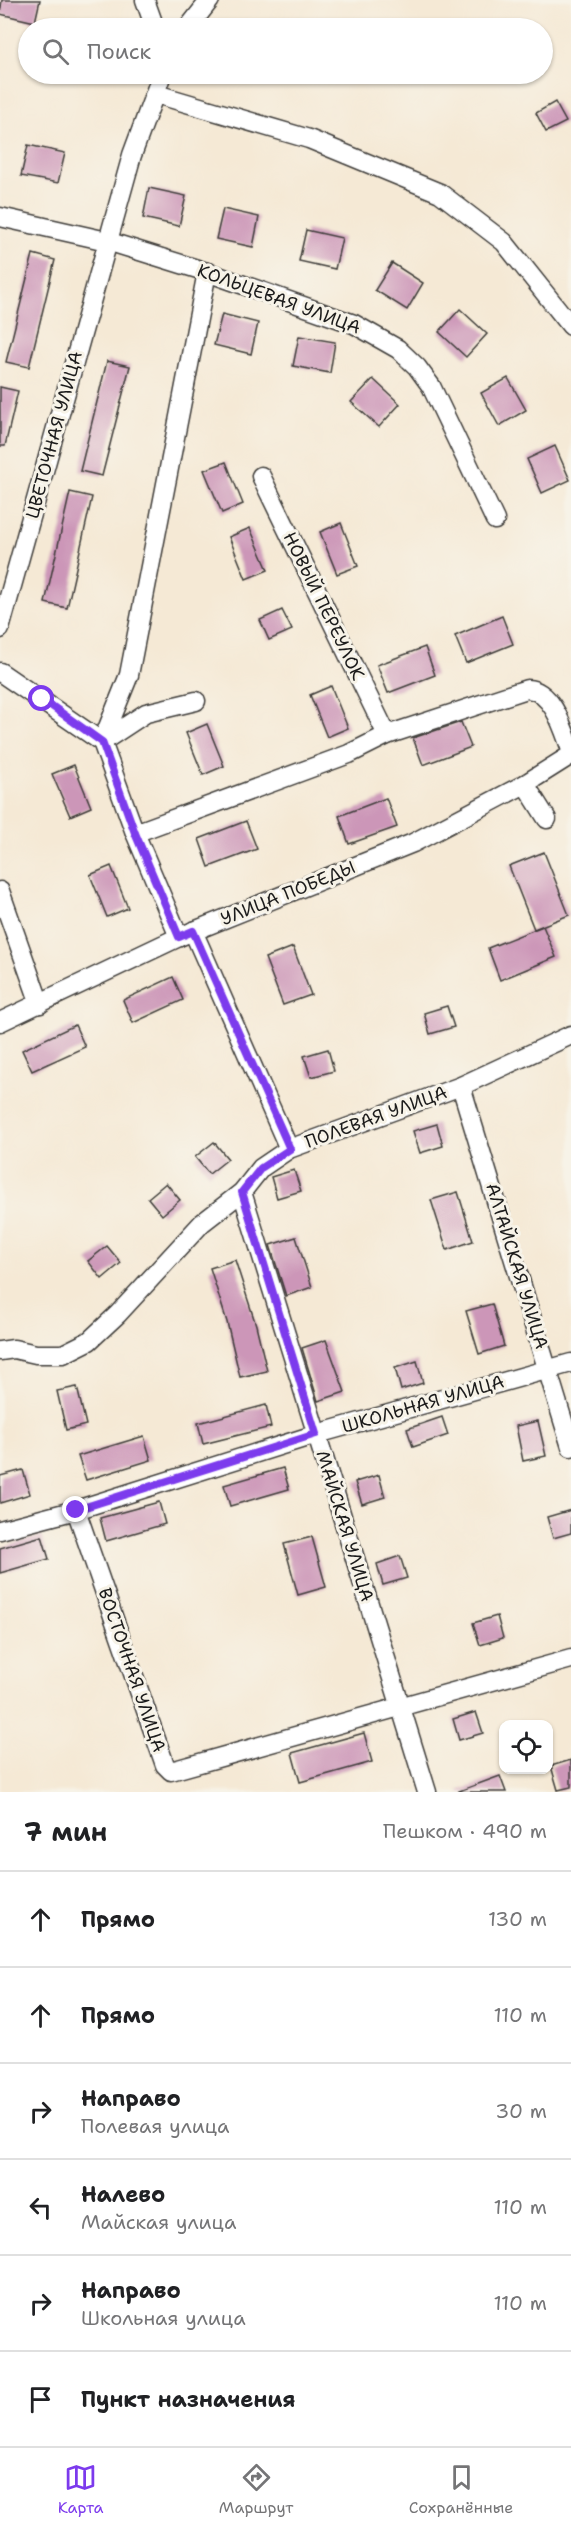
<!DOCTYPE html>
<html lang="ru">
<head>
<meta charset="utf-8">
<style>
  body { margin:0; font-family:"Shantell Sans",sans-serif; background:#f6f6f6; color:#202124 }
  .controls { position:absolute; right:18px; bottom:18px; display:grid; overflow:hidden; border-radius:12px; box-shadow:0 2px 4px #0004 }
  .controls button { width:54px; height:54px; display:grid; place-items:center; padding:0; border:0; border-bottom:2px solid #e0e0e0; background:#fff; color:#202124; font:30px sans-serif }
  .stop { position:absolute; width:18px; height:18px; margin:-14px; border:4px solid #7c3aed; border-radius:50%; background:#fff }
  .stop.end { background:#7c3aed; border-color:#fff; box-shadow:0 2px 6px #0008 }
  .list { margin:0; padding:0; list-style:none }
  h2 { display:flex; justify-content:space-between; align-items:center; height:78px; margin:0; padding:0 24px; font-size:26px }
  h2 small { font-size:20px; font-weight:400; color:#757577 }
  .list li { display:grid; grid-template-columns:39px 1fr auto; gap:18px; align-items:center; box-sizing:border-box; height:96px; padding:0 24px; border-top:2px solid #e0e0e0 }
  .list b { display:block; font-size:22px; white-space:nowrap }
  .list p { margin:0; font-size:20px; white-space:nowrap; color:#757577 }
  .list em { font-size:20px; font-style:normal; color:#757577 }
  .icon { flex:none; width:33px; height:33px; fill:none; stroke:currentColor; stroke-width:2; stroke-linecap:round; stroke-linejoin:round }
  .map { position:relative; flex:none; width:571px; height:1792px; overflow:hidden }
  .search { position:absolute; background:#fff; box-shadow:0 2px 4px #0004; left:18px; right:18px; top:18px; height:66px; display:flex; align-items:center; gap:15px; box-sizing:border-box; padding:0 21px; border-radius:33px; color:#757577; font-size:22px }
  .sheet { height:654px; background:#fff }
  nav { display:flex; justify-content:space-around; align-items:center; box-sizing:border-box; height:84px; border-top:2px solid #e0e0e0; background:#fff; font-size:16px; color:#757577 }
  nav a { display:grid; justify-items:center; gap:3px }
  nav .on { color:#7c3aed }
  .map>svg:first-child { display:block }
  .building { fill:#cc96b8 }
  .lines { fill:none; stroke-linecap:round; stroke-linejoin:round }
  .minor-casing { stroke:#3d3b38; stroke-width:21 }
  .minor { stroke:#fff; stroke-width:18 }
  .route { stroke:#7c3aed; stroke-width:8 }
  .labels { text-anchor:middle; dominant-baseline:central; stroke-width:6; stroke-linejoin:round; paint-order:stroke }
  .street-label { font-size:18px; fill:#1c1c1c; stroke:#f7f3e8 }
</style>
</head>
<body>
<div class="map">
<svg width="571" height="1792" viewBox="0 0 571 1792">
  <rect width="100%" height="100%" fill="#f7f3e8"/>
  <filter id="ink" filterUnits="userSpaceOnUse"><feTurbulence type="fractalNoise" baseFrequency=".0167" numOctaves="2"/><feDisplacementMap in="SourceGraphic" scale="12" xChannelSelector="R" yChannelSelector="G"/><feConvolveMatrix kernelMatrix="1 2 1 2 8 2 1 2 1" color-interpolation-filters="sRGB"/></filter>
  <filter id="wash" filterUnits="userSpaceOnUse"><feTurbulence type="fractalNoise" baseFrequency=".008" numOctaves="4" result="noise"/><feDisplacementMap in="SourceGraphic" scale="24" xChannelSelector="R" yChannelSelector="G"/><feGaussianBlur stdDeviation="1.35" result="paint"/><feColorMatrix in="noise" values="0 0 0 0 0 0 0 0 0 0 0 0 0 0 0 0 0 1.4 0 .05"/><feComposite in="paint" operator="in"/></filter>
  <g filter="url(#wash)">
    <rect width="100%" height="100%" fill="#f5e9d5"/>
    <g id="blocks">
      <!-- building -->
      <g class="building">
        <path d="M2 0H40L35 22 0 14Z"/>
        <path d="M555 102 566 122 546 132 536 113Z"/>
        <path d="M28 145 65 153 58 183 21 176Z"/>
        <path d="M149 188 186 196 179 226 143 218Z"/>
        <path d="M223 209 259 217 253 247 216 239Z"/>
        <path d="M306 230 342 238 335 269 299 261Z"/>
        <path d="M33 254 55 260 29 367 6 362Z"/>
        <path d="M392 263 423 283 407 310 375 290Z"/>
        <path d="M460 309 487 334 466 357 439 332Z"/>
        <path d="M222 314 258 323 251 354 214 345Z"/>
        <path d="M299 336 335 342 330 373 293 366Z"/>
        <path d="M107 361 130 366 102 476 80 471Z"/>
        <path d="M508 378 526 410 499 426 481 393Z"/>
        <path d="M373 379 400 404 379 427 351 402Z"/>
        <path d="M0 387 18 391 5 446H0Z"/>
        <path d="M555 446 570 480 542 493 527 459Z"/>
        <path d="M226 462 243 504 222 513 204 470Z"/>
        <path d="M70 492 92 497 67 608 45 603Z"/>
        <path d="M341 523 358 566 337 574 320 532Z"/>
        <path d="M250 528 268 570 246 579 229 537Z"/>
        <path d="M282 610 292 630 269 640 260 620Z"/>
        <path d="M502 616 513 644 466 663 455 636Z"/>
        <path d="M425 647 435 675 388 693 377 665Z"/>
        <path d="M331 686 348 728 327 737 310 695Z"/>
        <path d="M461 722 471 747 423 765 413 738Z"/>
        <path d="M207 724 224 766 203 775 186 733Z"/>
        <path d="M74 765 91 807 70 816 52 774Z"/>
        <path d="M386 798 397 827 349 844 339 816Z"/>
        <path d="M246 821 257 849 209 867 199 839Z"/>
        <path d="M544 852 569 915 534 929 509 866Z"/>
        <path d="M111 866 128 908 107 917 90 875Z"/>
        <path d="M543 926 556 957 500 980 488 948Z"/>
        <path d="M293 947 311 995 283 1005 265 958Z"/>
        <path d="M173 977 183 1000 133 1023 123 1000Z"/>
        <path d="M447 1006 454 1027 430 1034 424 1013Z"/>
        <path d="M75 1025 85 1047 32 1071 22 1050Z"/>
        <path d="M328 1049 334 1071 311 1077 304 1056Z"/>
        <path d="M437 1124 443 1146 420 1153 413 1131Z"/>
        <path d="M214 1142 228 1159 209 1174 195 1157Z"/>
        <path d="M294 1170 301 1191 277 1198 271 1177Z"/>
        <path d="M166 1183 180 1200 162 1215 148 1198Z"/>
        <path d="M458 1192 473 1241 447 1250 431 1200Z"/>
        <path d="M296 1237 312 1287 286 1296 270 1245Z"/>
        <path d="M107 1246 121 1263 102 1279 88 1261Z"/>
        <path d="M235 1260 256 1325 267 1371 240 1377 227 1322 210 1268Z"/>
        <path d="M492 1304 504 1346 479 1354 466 1311Z"/>
        <path d="M326 1340 345 1392 318 1401 302 1348Z"/>
        <path d="M417 1361 423 1383 401 1390 395 1368Z"/>
        <path d="M77 1387 86 1425 66 1430 57 1391Z"/>
        <path d="M266 1405 271 1427 203 1444 198 1423Z"/>
        <path d="M442 1417 448 1435 413 1447 407 1429Z"/>
        <path d="M538 1421 546 1456 523 1461 516 1426Z"/>
        <path d="M144 1436 151 1460 86 1480 78 1456Z"/>
        <path d="M283 1468 289 1489 230 1506 224 1485Z"/>
        <path d="M23 1470 30 1494 0 1503V1476Z"/>
        <path d="M379 1475 385 1497 362 1504 355 1482Z"/>
        <path d="M159 1502 165 1524 106 1541 100 1518Z"/>
        <path d="M571 1510V1533L553 1538 547 1517Z"/>
        <path d="M42 1536 49 1559 0 1573V1548Z"/>
        <path d="M312 1537 326 1587 298 1595 284 1544Z"/>
        <path d="M400 1556 407 1578 383 1585 377 1564Z"/>
        <path d="M497 1616 503 1638 480 1645 473 1623Z"/>
        <path d="M476 1712 483 1733 459 1740 453 1719Z"/>
        <path d="M364 1733 372 1762 300 1782 292 1753Z"/>
        <path d="M571 1760V1787L558 1790 551 1766Z"/>
        <path d="M500 1776 506 1792H460L459 1791Z"/>
      </g>
    </g>
  </g>
  <g filter="url(#ink)">
    <use href="#blocks" fill-opacity="0" stroke="#3d3b38" stroke-width="1.5"/>
    <g class="lines">
      <!-- minor casing -->
      <g class="minor-casing">
        <g id="minor">
          <path d="M145 0 155 28"/>
          <path d="M188 28 210 0"/>
          <path d="M156 94 309 139 440 193 504 242 571 326"/>
          <path d="M0 217 107 241 207 272 354 324 398 349 417 367 431 386 495 520"/>
          <path d="M261 476 387 735"/>
          <path d="M0 629 132 155 162 74"/>
          <path d="M0 672 102 742 135 833 179 937"/>
          <path d="M196 701 146 713 102 742 129 675 207 272"/>
          <path d="M525 784 547 819"/>
          <path d="M135 833 349 754 387 735 527 689C553 690 564 731 571 750"/>
          <path d="M0 891 40 1004"/>
          <path d="M193 931 289 1149"/>
          <path d="M0 1022 179 937 413 843 525 784 571 755"/>
          <path d="M461 1086 571 1447"/>
          <path d="M242 1192 427 1792"/>
          <path d="M0 1351 14 1349 36 1354H63L89 1341 118 1314 202 1223 242 1192 261 1168 289 1149 461 1086 571 1035"/>
          <path d="M76 1510 165 1765 171 1771 571 1659"/>
          <path d="M0 1530 76 1510 317 1434 571 1363"/>
        </g>
      </g>
      <!-- minor -->
      <use href="#minor" class="minor"/>
    </g>
  </g>
  <g class="lines" filter="url(#ink)">
    <!-- route -->
    <path class="route" d="M42 699 102 742 135 833 179 937 193 931 290 1149 261 1168 242 1192 316 1434 76 1510"/>
  </g>
  <g class="labels">
    <!-- street labels -->
    <g class="street-label">
      <text transform="translate(279 299) rotate(20)">КОЛЬЦЕВАЯ УЛИЦА</text>
      <text transform="translate(54 435) rotate(-75)">ЦВЕТОЧНАЯ УЛИЦА</text>
      <text transform="translate(324 606) rotate(64)">НОВЫЙ ПЕРЕУЛОК</text>
      <text transform="translate(288 893) rotate(-22)">УЛИЦА ПОБЕДЫ</text>
      <text transform="translate(376 1117) rotate(-20)">ПОЛЕВАЯ УЛИЦА</text>
      <text transform="translate(517 1266) rotate(73)">АЛТАЙСКАЯ УЛИЦА</text>
      <text transform="translate(423 1404) rotate(-16)">ШКОЛЬНАЯ УЛИЦА</text>
      <text transform="translate(345 1526) rotate(73)">МАЙСКАЯ УЛИЦА</text>
      <text transform="translate(132 1670) rotate(71)">ВОСТОЧНАЯ УЛИЦА</text>
    </g>
  </g>
</svg>
<div class="controls">
<button><svg class="icon" aria-label="locate" viewBox="0 0 24 24"><circle cx="12" cy="12" r="6"/><path d="M12 2v4M12 18v4M2 12h4M18 12h4"/></svg></button>
</div>
<div class="stop" style="left:42px;top:699px"></div>
<div class="stop end" style="left:76px;top:1510px"></div>
<div class="search"><svg class="icon" aria-label="search" viewBox="0 0 24 24"><circle cx="10" cy="10" r="6"/><path d="M15 15l6 6"/></svg>Поиск</div>
</div>
<section class="sheet">
<h2>7 мин<small>Пешком · 490 m</small></h2>
<ul class="list">
<li><svg class="icon" aria-label="ahead" viewBox="0 0 24 24"><path d="M12 20V5M6 11l6-6 6 6"/></svg><div><b>Прямо</b></div><em>130 m</em></li>
<li><svg class="icon" aria-label="ahead" viewBox="0 0 24 24"><path d="M12 20V5M6 11l6-6 6 6"/></svg><div><b>Прямо</b></div><em>110 m</em></li>
<li><svg class="icon" aria-label="right" viewBox="0 0 24 24"><path d="M7 20v-9h11M14 6l5 5-5 5"/></svg><div><b>Направо</b><p>Полевая улица</p></div><em>30 m</em></li>
<li><svg class="icon" aria-label="left" viewBox="0 0 24 24"><path d="M17 20v-9H6M10 6l-5 5 5 5"/></svg><div><b>Налево</b><p>Майская улица</p></div><em>110 m</em></li>
<li><svg class="icon" aria-label="right" viewBox="0 0 24 24"><path d="M7 20v-9h11M14 6l5 5-5 5"/></svg><div><b>Направо</b><p>Школьная улица</p></div><em>110 m</em></li>
<li><svg class="icon" aria-label="arrive" viewBox="0 0 24 24"><path d="M6 21V4h12l-3 4 3 4H6"/></svg><div><b>Пункт назначения</b></div></li>
</ul>
</section>
<nav>
<a class="on"><svg class="icon" aria-label="map" viewBox="0 0 24 24"><path d="M3 6l6-2 6 2 6-2v14l-6 2-6-2-6 2zM9 4v14M15 6v14"/></svg>Карта</a>
<a><svg class="icon" aria-label="directions" viewBox="0 0 24 24"><path d="M12 3l9 9-9 9-9-9zM9 14v-3h6M13 9l2 2-2 2"/></svg>Маршрут</a>
<a><svg class="icon" aria-label="saved" viewBox="0 0 24 24"><path d="M7 4h10v16l-5-4-5 4z"/></svg>Сохранённые</a>
</nav>
</body>
</html>
